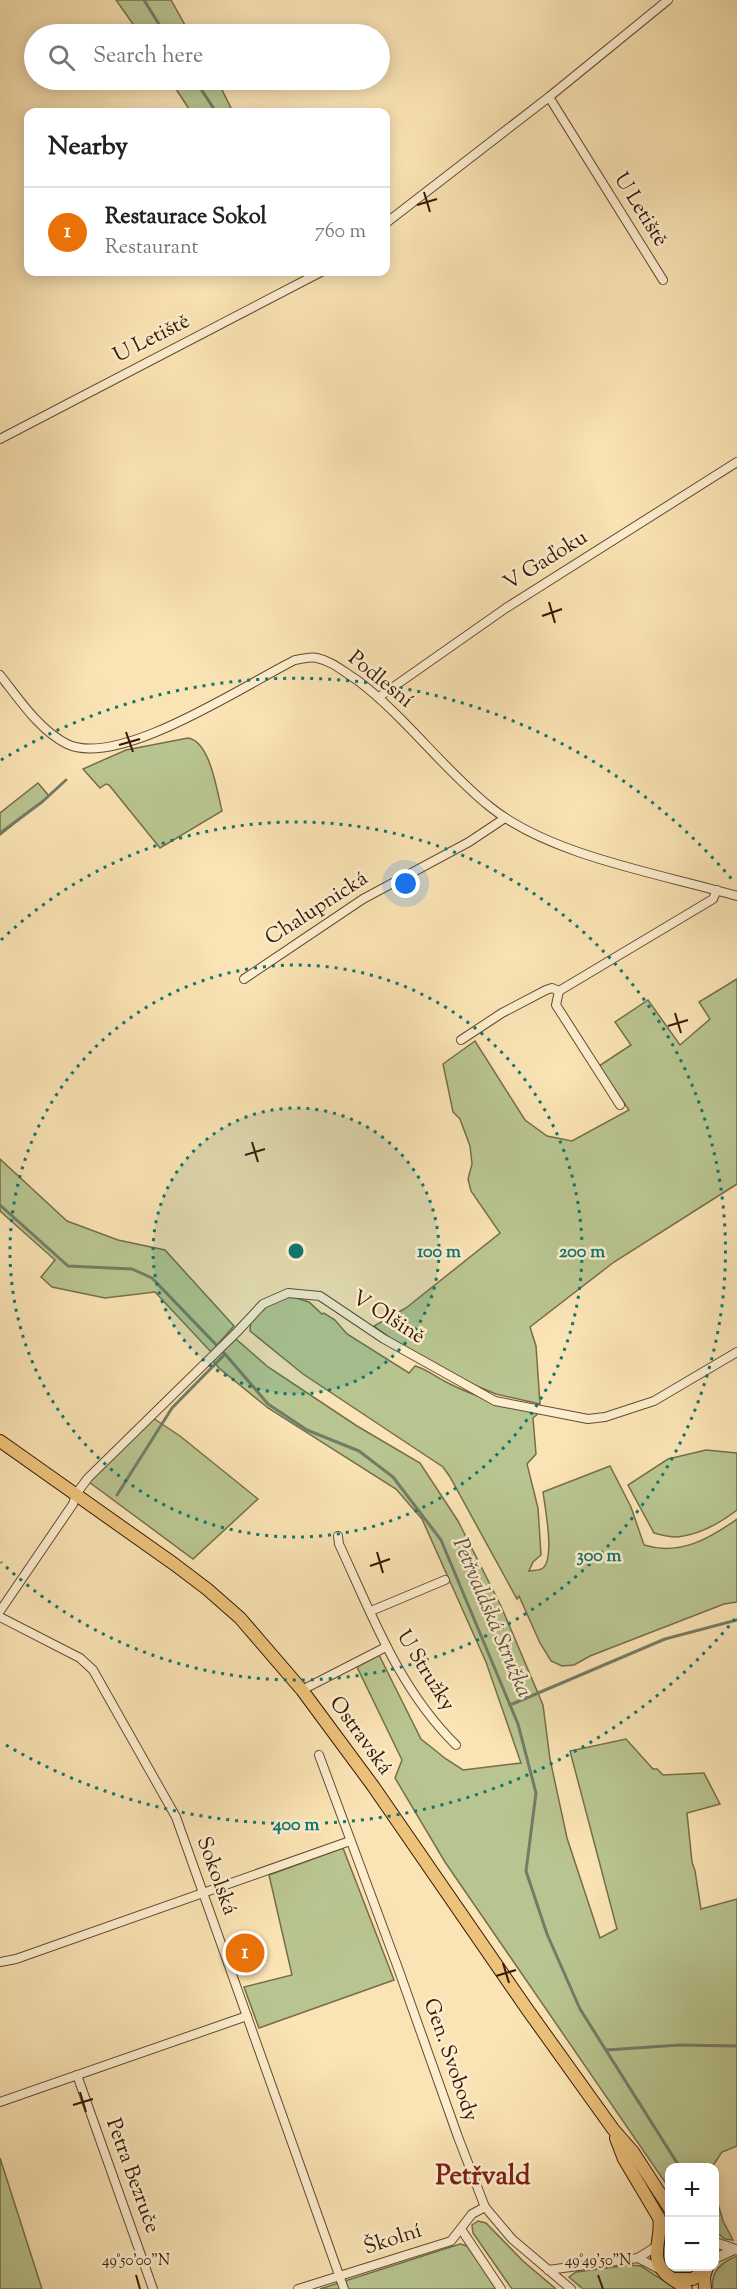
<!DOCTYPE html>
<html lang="en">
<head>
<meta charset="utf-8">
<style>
  body { margin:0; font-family:"Sorts Mill Goudy",serif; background:#f6f6f6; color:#222 }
  .controls { position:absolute; right:18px; bottom:18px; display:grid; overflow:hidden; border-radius:12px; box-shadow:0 3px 15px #0003 }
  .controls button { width:54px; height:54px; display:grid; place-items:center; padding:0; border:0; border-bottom:2px solid #e0e0e0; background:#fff; color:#222; font:30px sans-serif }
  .you { position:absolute; left:406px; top:884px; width:21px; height:21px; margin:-15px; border:4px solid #fff; border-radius:50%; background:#1a73e8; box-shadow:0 0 0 9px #1a73e833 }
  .badge { display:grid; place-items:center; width:39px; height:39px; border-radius:50%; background:#0b8043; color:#fff; font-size:20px; font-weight:700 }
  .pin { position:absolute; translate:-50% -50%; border:3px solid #fff; box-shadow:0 2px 6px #0006 }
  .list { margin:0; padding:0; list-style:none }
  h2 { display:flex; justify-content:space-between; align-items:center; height:78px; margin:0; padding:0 24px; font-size:26px }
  h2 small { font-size:20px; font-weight:400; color:#767676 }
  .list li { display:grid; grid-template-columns:39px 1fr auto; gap:18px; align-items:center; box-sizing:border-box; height:90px; padding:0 24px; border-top:2px solid #e0e0e0 }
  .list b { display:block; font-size:22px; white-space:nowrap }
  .list p { margin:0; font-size:20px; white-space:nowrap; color:#767676 }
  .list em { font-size:20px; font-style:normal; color:#767676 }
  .icon { flex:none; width:33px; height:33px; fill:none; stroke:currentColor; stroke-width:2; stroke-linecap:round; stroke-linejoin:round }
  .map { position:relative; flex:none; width:737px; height:2289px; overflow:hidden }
  .search { position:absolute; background:#fff; box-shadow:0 3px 15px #0003; left:24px; top:24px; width:366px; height:66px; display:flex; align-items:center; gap:15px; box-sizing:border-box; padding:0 21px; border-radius:33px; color:#767676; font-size:22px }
  .panel { position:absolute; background:#fff; box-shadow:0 3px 15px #0003; left:24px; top:108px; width:366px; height:168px; border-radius:12px }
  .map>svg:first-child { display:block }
  .green { fill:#b9c590; stroke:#766e4a; stroke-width:1.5 }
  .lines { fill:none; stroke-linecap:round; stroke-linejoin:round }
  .stream { stroke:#747c67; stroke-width:3 }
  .minor-casing { stroke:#664b30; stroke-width:10 }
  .tertiary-casing { stroke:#664b30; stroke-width:11 }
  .primary-casing { stroke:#341804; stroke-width:14 }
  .minor { stroke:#fcedce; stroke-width:8 }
  .tertiary { stroke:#fcedce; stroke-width:9 }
  .primary { stroke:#edc27a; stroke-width:12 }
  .ticks { fill:none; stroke:#341804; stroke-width:2 }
  .ring { fill:none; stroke:#0f766e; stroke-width:3; stroke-dasharray:3 6 }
  .labels { text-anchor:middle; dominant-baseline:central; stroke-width:5; stroke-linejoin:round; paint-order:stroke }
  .street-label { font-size:21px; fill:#341804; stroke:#fcedce }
  .water-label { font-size:22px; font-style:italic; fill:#59523e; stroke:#fcedce }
  .district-label { font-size:27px; font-weight:bold; fill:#7a1f14; stroke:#fcedce }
  .ticks-label { font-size:15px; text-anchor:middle; fill:#341804; stroke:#fcedce; stroke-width:5; stroke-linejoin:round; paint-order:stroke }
  .centre { fill:#0f766e; stroke:#fcedce; stroke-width:3 }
  .ring-label { font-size:18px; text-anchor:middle; font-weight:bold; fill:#0f766e; stroke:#fcedce; stroke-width:5; stroke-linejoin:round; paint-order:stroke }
</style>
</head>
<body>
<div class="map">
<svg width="737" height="2289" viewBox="0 0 737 2289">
  <rect width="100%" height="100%" fill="#fae3b4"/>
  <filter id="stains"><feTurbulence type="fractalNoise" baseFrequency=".00333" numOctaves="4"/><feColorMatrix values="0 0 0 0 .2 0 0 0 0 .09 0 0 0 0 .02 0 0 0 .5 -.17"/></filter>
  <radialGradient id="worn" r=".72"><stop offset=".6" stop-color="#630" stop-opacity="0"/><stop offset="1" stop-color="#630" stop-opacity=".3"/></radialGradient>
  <!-- green -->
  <g class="green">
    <path d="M116 0H171L190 34H140Z"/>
    <path d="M170 80H217L233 112H191Z"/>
    <path d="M188 738C210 741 217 791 222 811L160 848 109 785 106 784 100 788 83 769 126 750Z"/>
    <path d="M38 783 49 796 0 835V813Z"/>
    <path d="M737 979V1184L614 1262 530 1327 536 1346 540 1404 496 1394 428 1366 374 1326 406 1308 500 1233 471 1191 468 1179 472 1164 470 1146 460 1119 453 1112 443 1064 475 1041 525 1120 547 1136 572 1141 629 1110 599 1066 631 1045 615 1022 648 1000 680 1045 710 1019 699 1002Z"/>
    <path d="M0 1159 67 1221 118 1240 165 1250 234 1326 211 1352 155 1292 105 1298 52 1287 41 1277 55 1260 0 1211Z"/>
    <path d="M290 1296 309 1302 322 1314 324 1313 335 1320 347 1334 409 1373 415 1366C427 1369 437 1378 448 1383 471 1395 517 1411 541 1411L533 1418 536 1454 527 1464 538 1508 541 1555 533 1562 529 1571C533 1570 539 1571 543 1568 555 1558 545 1507 543 1492L610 1466 631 1507 644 1545C679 1556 709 1539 737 1519V1602L724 1604 590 1656 574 1665 562 1666 551 1661 540 1643 519 1596 517 1599 450 1477 443 1467 303 1374 250 1331 251 1318 268 1304Z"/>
    <path d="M236 1339 268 1367 357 1426 420 1463 458 1521 501 1606 543 1705 550 1759 567 1838 600 1938 617 1929 570 1751 626 1739 653 1769H657L663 1775 704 1773 720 1804 687 1813 692 1862 695 1871 701 1909 737 1899V2146L722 2152 712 2167 670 2168 669 2188 445 1862 395 1778 402 1760 357 1667 379 1655 421 1739 446 1759 463 1770 521 1763 486 1662 422 1519 396 1489 268 1408 219 1368 213 1361Z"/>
    <path d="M153 1418 180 1436 258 1499 193 1559 89 1482Z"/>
    <path d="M706 1450 737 1453V1510C720 1523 700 1535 677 1537 670 1537 661 1535 654 1533L628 1485 668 1459Z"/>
    <path d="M343 1848 394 1980 259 2028 244 1987 292 1975 269 1875Z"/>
    <path d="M0 2158 42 2289H0Z"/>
    <path d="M715 2194 723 2221 733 2240 725 2239 715 2231Z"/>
    <path d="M478 2221 486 2223 523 2261 556 2289H512L473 2233 472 2225Z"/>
    <path d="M669 2237 670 2266 698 2267C679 2288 649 2260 669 2237Z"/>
    <path d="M460 2244 467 2246 498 2289H320Z"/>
    <path d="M737 2256V2289H713C710 2271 722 2262 737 2256Z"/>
    <path d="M630 2265 641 2266 676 2289H583L569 2277 576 2272Z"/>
  </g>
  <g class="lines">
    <!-- stream -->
    <g class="stream">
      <path d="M144 0 165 34"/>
      <path d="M195 80 216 112"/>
      <path d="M0 833 42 802 66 780"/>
      <path d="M0 1205 68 1266 132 1269 152 1278 225 1354 268 1404 307 1430 359 1451 393 1477 441 1540 518 1724 536 1793 526 1871 547 1934 580 2009 679 2166"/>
      <path d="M117 1495 172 1408 225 1354"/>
      <path d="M510 1705 665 1639 737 1620"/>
      <path d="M606 2050 680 2045 737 2046"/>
    </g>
    <!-- minor casing -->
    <g class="minor-casing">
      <g id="minor">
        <path d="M549 97 663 280"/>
        <path d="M386 223 549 97 668 0"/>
        <path d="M0 439 321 272"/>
        <path d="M0 675C19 699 39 730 67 744 119 769 246 684 295 660 302 659 311 656 317 658 332 661 344 672 357 680 406 717 442 768 489 806 550 856 662 874 737 896"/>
        <path d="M379 697 506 608 737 462"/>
        <path d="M244 979 363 899 469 842 505 818"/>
        <path d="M461 1040 502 1013 546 990 552 988 559 991"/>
        <path d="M620 1105 556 1005 559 991 713 899 717 890"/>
        <path d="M338 1536 339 1544C372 1615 399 1689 456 1745"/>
        <path d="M0 1611 73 1504 76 1494 88 1478 237 1332 263 1304 288 1293 320 1296 384 1339 495 1401 588 1419 605 1417 654 1401 737 1352"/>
        <path d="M371 1611 445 1580"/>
        <path d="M0 1617 80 1658 93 1670 176 1817 344 2289"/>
        <path d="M302 1690 386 1647"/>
        <path d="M319 1755 398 1968 458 2137 485 2207 512 2239 571 2289"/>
        <path d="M0 1962 16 1959 350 1841"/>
        <path d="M77 2075 153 2289"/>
        <path d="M0 2102 247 2016"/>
        <path d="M461 2229 501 2289"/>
        <path d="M638 2258 661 2270"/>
        <path d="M548 2270 638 2258 657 2246"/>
        <path d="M298 2289 451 2241 472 2214 485 2207"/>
      </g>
    </g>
    <!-- tertiary casing -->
    <g class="tertiary-casing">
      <g id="tertiary">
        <path d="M714 2242 737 2250"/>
        <path d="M714 2259 733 2250"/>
      </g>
    </g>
    <!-- primary casing -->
    <g class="primary-casing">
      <g id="primary">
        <path d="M0 1441 174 1564 207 1589 240 1618 302 1690 373 1786 527 2009 613 2129 633 2152 670 2209"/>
        <path d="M616 2138 624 2159 659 2218C663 2237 649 2256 664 2272 670 2279 679 2282 686 2289"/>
        <path d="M676 2279H693L707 2268"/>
        <path d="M705 2289 704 2277 707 2267"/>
      </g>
    </g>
    <!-- minor -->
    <use href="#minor" class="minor"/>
    <!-- tertiary -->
    <use href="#tertiary" class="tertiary"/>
    <!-- primary -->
    <use href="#primary" class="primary"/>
  </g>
  <!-- ticks -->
  <path class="ticks" d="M424 192 430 212M417 205 437 199M549 602 555 623M542 616 562 609M126 732 133 752M119 745 140 739M675 1013 681 1033M668 1026 688 1020M252 1142 258 1162M245 1155 265 1149M377 1552 383 1573M370 1566 390 1559M503 1963 509 1983M496 1976 516 1970M80 2092 86 2112M73 2105 93 2099M136 2275 140 2289M598 2275 603 2289"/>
  <!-- distance rings -->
  <circle cx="296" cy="1251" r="143" fill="#0f766e" fill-opacity=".12"/>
  <g class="ring">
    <circle cx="296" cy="1251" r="143"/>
    <circle cx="296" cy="1251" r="286"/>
    <path d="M1 940A429 429 0 1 1 1 1562"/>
    <path d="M735 1619A573 573 0 0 1 1 1742M1 760A573 573 0 0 1 735 883"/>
  </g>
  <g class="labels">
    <!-- street labels -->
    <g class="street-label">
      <text transform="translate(640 210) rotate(58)">U Letiště</text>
      <text transform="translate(152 339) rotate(-27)">U Letiště</text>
      <text transform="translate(546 561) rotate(-32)">V Gaďoku</text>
      <text transform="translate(380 680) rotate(39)">Podlesní</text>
      <text transform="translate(317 909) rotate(-33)">Chalupnická</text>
      <text transform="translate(388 1318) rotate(32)">V Olšině</text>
      <text transform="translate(425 1671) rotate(58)">U Stružky</text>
      <text transform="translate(360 1736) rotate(54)">Ostravská</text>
      <text transform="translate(216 1876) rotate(70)">Sokolská</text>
      <text transform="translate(450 2060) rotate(71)">Gen. Svobody</text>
      <text transform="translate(132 2176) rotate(70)">Petra Bezruče</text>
      <text transform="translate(393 2240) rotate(-18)">Školní</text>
    </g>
    <!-- water labels -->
    <g class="water-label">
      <text transform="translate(491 1618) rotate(67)">Petřvaldská Stružka</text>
    </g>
    <!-- district labels -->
    <g class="district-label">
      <text x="483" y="2177">Petřvald</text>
    </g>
  </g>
  <g class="ticks-label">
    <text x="136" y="2265">49°50'00"N</text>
    <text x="598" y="2265">49°49'50"N</text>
  </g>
  <circle cx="296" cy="1251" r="9" class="centre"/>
  <g class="ring-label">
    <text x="439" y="1257">100 m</text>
    <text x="582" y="1257">200 m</text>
    <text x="599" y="1561">300 m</text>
    <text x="296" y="1830">400 m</text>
  </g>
  <rect width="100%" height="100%" filter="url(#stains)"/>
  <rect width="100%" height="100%" fill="url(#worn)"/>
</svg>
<div class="controls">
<button>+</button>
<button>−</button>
</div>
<div class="you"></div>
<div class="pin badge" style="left:245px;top:1953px;background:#e8710a">1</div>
<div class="search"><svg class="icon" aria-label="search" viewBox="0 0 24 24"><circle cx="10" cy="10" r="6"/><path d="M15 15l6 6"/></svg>Search here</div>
<section class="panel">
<h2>Nearby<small></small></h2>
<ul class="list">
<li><span class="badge" style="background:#e8710a">1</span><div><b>Restaurace Sokol</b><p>Restaurant</p></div><em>760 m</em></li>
</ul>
</section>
</div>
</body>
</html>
